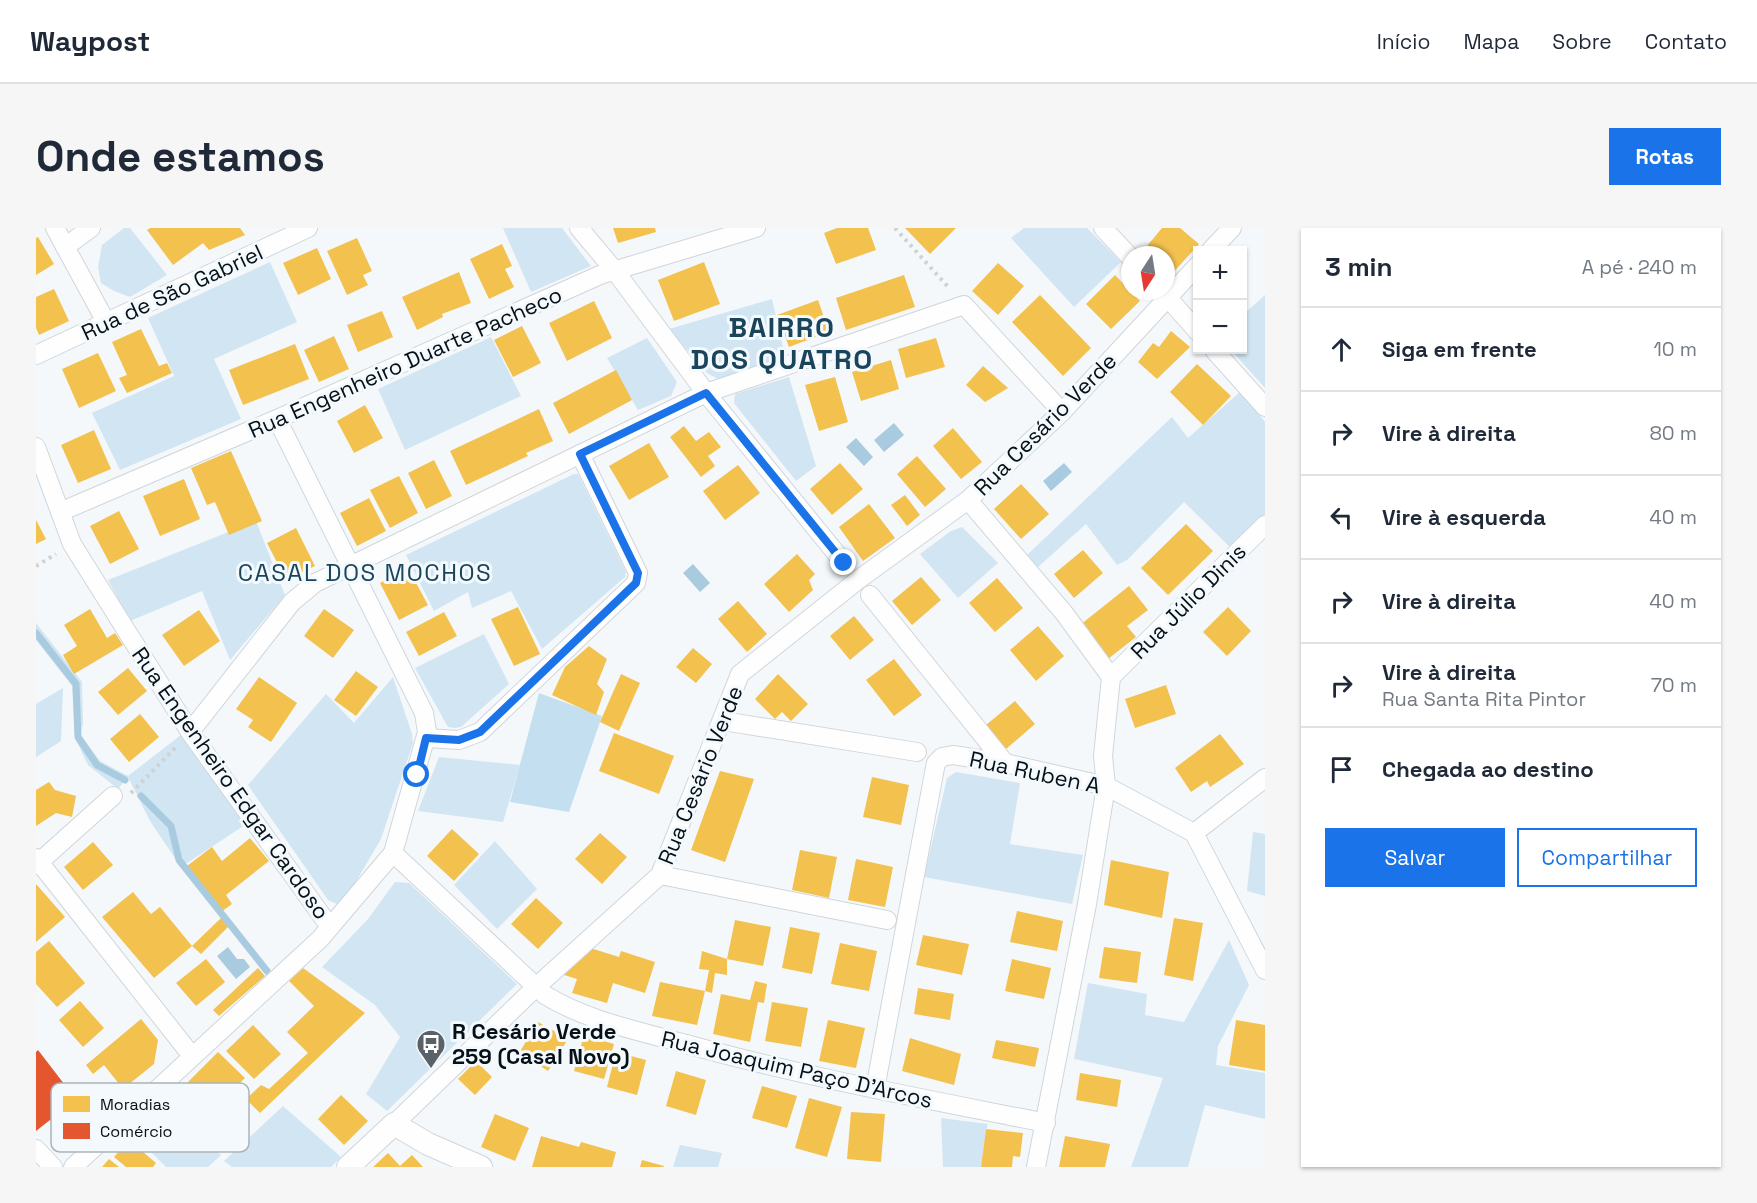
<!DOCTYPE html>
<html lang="pt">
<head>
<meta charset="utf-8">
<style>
  body { margin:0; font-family:"Space Grotesk",sans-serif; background:#f6f6f7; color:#1f2937 }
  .controls { position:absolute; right:18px; top:18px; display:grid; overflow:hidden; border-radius:0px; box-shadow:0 2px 4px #0004 }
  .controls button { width:54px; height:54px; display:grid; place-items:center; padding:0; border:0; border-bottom:2px solid #e0e1e3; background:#fff; color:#1f2937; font:30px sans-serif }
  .compass { position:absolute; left:1085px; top:18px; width:54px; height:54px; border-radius:50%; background:#fff; box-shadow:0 2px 4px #0004; rotate:192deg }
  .stop { position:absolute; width:18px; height:18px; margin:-14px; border:4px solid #1a73e8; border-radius:50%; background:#fff }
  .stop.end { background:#1a73e8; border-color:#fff; box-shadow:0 2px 6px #0008 }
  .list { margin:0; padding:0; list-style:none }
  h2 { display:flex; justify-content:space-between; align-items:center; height:78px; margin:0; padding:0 24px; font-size:26px }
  h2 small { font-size:20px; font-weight:400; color:#747a83 }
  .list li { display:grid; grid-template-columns:39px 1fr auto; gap:18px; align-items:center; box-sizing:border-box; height:84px; padding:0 24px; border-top:2px solid #e0e1e3 }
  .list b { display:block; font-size:22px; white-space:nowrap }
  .list p { margin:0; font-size:20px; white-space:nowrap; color:#747a83 }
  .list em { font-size:20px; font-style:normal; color:#747a83 }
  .actions { display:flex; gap:12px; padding:18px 24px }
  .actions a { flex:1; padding:14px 0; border:2px solid #1a73e8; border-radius:0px; text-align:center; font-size:21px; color:#1a73e8 }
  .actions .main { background:#1a73e8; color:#fff }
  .icon { flex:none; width:33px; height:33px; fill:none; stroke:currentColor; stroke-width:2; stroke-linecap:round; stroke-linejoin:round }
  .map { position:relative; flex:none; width:1229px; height:939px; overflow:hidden; border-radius:0px }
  header { display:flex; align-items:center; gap:36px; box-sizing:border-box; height:84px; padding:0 30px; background:#fff; border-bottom:2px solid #e0e1e3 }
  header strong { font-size:28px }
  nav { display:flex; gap:33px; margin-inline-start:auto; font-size:21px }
  .intro { display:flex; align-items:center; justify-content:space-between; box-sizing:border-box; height:144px; padding:0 36px }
  h1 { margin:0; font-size:42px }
  .button { padding:15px 27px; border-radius:0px; background:#1a73e8; color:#fff; font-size:21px; font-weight:700 }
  main { display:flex; gap:36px; padding:0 36px }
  aside { flex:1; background:#fff; border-radius:0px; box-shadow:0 2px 4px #0004 }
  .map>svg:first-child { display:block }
  .green { fill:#d1e5f2 }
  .forest { fill:#c4dfef }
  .water { fill:#a9cbdf }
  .homes { fill:#f2c14e }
  .shops { fill:#e4572e }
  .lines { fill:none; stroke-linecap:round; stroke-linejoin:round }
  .stream { stroke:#a9cbdf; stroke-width:7 }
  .minor-casing { stroke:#cfd6db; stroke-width:20 }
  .tertiary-casing { stroke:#cfd6db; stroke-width:24 }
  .path { stroke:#d0d1d1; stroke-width:4; stroke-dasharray:3 4.5; stroke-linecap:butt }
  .minor { stroke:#fefefe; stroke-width:18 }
  .tertiary { stroke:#fefefe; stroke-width:22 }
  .route { stroke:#1a73e8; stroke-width:8 }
  .labels { text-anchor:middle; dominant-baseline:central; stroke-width:6; stroke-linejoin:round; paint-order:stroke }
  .street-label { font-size:22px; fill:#061017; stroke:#f3f9fd }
  .poi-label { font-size:22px; font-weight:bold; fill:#061017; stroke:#f3f9fd; text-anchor:start }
  .neighbourhood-label { font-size:24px; letter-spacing:1.5px; fill:#19445a; stroke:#f3f9fd }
  .district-label { font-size:28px; font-weight:bold; letter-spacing:1.5px; fill:#19445a; stroke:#f3f9fd }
  .key { fill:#f3f9fd; stroke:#acb3b8; stroke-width:1.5 }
  .key-label { font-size:16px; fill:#061017 }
</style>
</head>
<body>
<header>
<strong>Waypost</strong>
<nav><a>Início</a><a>Mapa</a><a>Sobre</a><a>Contato</a></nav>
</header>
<div class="intro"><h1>Onde estamos</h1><a class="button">Rotas</a></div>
<main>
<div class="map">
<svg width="1229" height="939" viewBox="0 0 1229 939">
  <rect width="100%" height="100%" fill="#f5f8fb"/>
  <!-- green -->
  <g class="green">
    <path d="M88 0H94L131 47 94 69 78 63 65 55 62 39 66 17Z"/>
    <path d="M467 0H526L555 38 495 64Z"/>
    <path d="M988 0H1051L1085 34 1038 79 975 10Z"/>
    <path d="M234 34 261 94 178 131 205 191 84 242 56 185 138 148 112 90Z"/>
    <path d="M1229 67V160L1195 122H1206L1207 87Z"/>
    <path d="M736 71 750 133 682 151 671 145 633 101Z"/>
    <path d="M455 109 485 168 369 222 342 161Z"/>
    <path d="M611 110 641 154 635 168 602 182 571 130Z"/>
    <path d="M753 149 780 238 760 253 698 175 699 166Z"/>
    <path d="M1204 164 1229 194V286L1195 320 1148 274 1091 332 1081 337 1050 296 1002 339 989 329 1136 189 1152 210Z"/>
    <path d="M538 246H542L590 344 589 349 506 421 475 363 436 380 432 364 398 383 370 327Z"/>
    <path d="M220 293 249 367 194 432 166 363 94 393 72 352Z"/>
    <path d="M926 299 962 335 922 370 884 326 915 303Z"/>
    <path d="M0 395 46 454 47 496 44 506 64 533 92 548 145 507 209 597 145 639 114 593 92 549 82 561 52 537 39 510 36 458 0 412Z"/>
    <path d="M448 406 473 456 425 499 419 500 412 499 379 440Z"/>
    <path d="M357 449 376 506 377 515 345 611 308 674 301 676 292 672 212 557 290 466 318 495Z"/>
    <path d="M27 460 25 513 0 529V476Z"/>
    <path d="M403 529 484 537 467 594 382 583Z"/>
    <path d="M920 544 984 555 974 616 1047 627 1036 676 888 649 911 550Z"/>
    <path d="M1217 604 1229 606V668L1211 663Z"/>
    <path d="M459 613 501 661 461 701 418 657Z"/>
    <path d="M359 654 373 655 481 756 351 883 330 866 364 809 339 777 286 739 332 691Z"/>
    <path d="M1193 712 1213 757 1182 818 1180 837 1229 845V891L1169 877 1152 939H1095L1127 850 1038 831 1052 755 1111 766 1109 787 1148 794Z"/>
    <path d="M124 877 185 927 172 939H130L95 904Z"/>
    <path d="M247 878 305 929 295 939H196L188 933Z"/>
    <path d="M905 890 952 896 950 901 945 939H907Z"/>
    <path d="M644 917 686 925 682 939H637Z"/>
  </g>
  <!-- forest -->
  <path class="forest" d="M503 465 566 488 533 584 474 574Z"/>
  <!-- water -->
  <g class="water">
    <path d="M858 195 868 207 848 224 838 212Z"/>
    <path d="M820 210 837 229 828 238 810 219Z"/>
    <path d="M1028 235 1036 244 1015 263 1007 253Z"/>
    <path d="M657 336 674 355 664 364 647 345Z"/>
    <path d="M192 719 201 731H208L214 739 200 751 181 728Z"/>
  </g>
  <!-- homes -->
  <g class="homes">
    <path d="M114 0H204L209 7 173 22 167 15 137 37 111 2Z"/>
    <path d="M577 0H619L620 4 582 15Z"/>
    <path d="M801 0H832L840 22 800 36 788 5Z"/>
    <path d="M869 0H920L894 26Z"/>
    <path d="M1126 0H1144L1163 16 1134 48 1130 44V27H1110L1106 24Z"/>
    <path d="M2 9 18 36 0 47V10Z"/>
    <path d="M321 10 336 43 327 47 332 57 311 67 291 23Z"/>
    <path d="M466 16 476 38 469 41 478 59 453 71 434 31Z"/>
    <path d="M281 20 295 51 262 67 247 35Z"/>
    <path d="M668 34 684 76 638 93 622 52Z"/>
    <path d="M962 35 988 58 962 87 936 63Z"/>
    <path d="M423 44 435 75 406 86 407 89 381 102 366 69Z"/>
    <path d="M868 47 879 79 810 102 800 70Z"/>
    <path d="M1079 47 1104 73 1075 101 1050 76Z"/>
    <path d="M18 61 33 93 3 107 0 100V69Z"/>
    <path d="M1004 67 1055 120 1027 148 976 94Z"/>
    <path d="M782 72 793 104 753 119 741 87Z"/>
    <path d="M558 73 576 110 531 133 513 95Z"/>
    <path d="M346 83 357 109 322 124 311 97Z"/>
    <path d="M486 98 505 135 477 149 458 112Z"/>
    <path d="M105 101 123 138 131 135 136 145 91 165 83 150 91 147 76 114Z"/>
    <path d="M1135 103 1154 119 1121 151 1102 134 1117 115 1123 119Z"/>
    <path d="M298 108 313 141 283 154 268 122Z"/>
    <path d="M900 110 909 139 870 150 862 121Z"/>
    <path d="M259 116 273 151 207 177 193 142Z"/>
    <path d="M62 125 80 163 43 180 26 141Z"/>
    <path d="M855 132 863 161 825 173 816 144Z"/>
    <path d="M1161 136 1195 168 1167 197 1134 164Z"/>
    <path d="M947 138 972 160 949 174 930 157Z"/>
    <path d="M580 142 596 172 533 206 517 175Z"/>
    <path d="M799 149 812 194 783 203 769 157Z"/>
    <path d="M329 177 347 210 318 225 301 193Z"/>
    <path d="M503 181 517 213 490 225 492 228 430 257 414 223Z"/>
    <path d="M648 198 660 213 673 204 685 219 672 228 679 238 665 249 634 209Z"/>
    <path d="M917 200 946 234 925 251 897 218Z"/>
    <path d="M58 202 75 241 42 255 25 217Z"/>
    <path d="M613 215 633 249 593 272 573 238Z"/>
    <path d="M195 223 226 293 193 307 179 274 171 277 155 240Z"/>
    <path d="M881 228 910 261 889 279 861 246Z"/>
    <path d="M398 232 416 268 390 281 372 245Z"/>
    <path d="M804 235 827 261 796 287 774 261Z"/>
    <path d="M702 237 724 265 689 292 667 263Z"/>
    <path d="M363 248 382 285 354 300 334 262Z"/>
    <path d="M148 251 164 291 124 308 107 268Z"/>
    <path d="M985 256 1013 286 985 311 958 281Z"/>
    <path d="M869 267 884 287 871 298 855 277Z"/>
    <path d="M333 270 350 303 321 318 304 285Z"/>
    <path d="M833 276 859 310 827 333 803 299Z"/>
    <path d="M83 283 103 321 74 336 54 298Z"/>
    <path d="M0 292 10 311 0 316Z"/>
    <path d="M1150 296 1177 323 1132 367 1105 340Z"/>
    <path d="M260 300 279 338 250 352 231 315Z"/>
    <path d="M1047 322 1067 345 1038 370 1018 346Z"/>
    <path d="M761 326 779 346 773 352 777 362 753 384 728 356Z"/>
    <path d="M372 340 392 377 363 392 344 355Z"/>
    <path d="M885 349 905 372 876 397 856 373Z"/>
    <path d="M961 350 987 380 959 404 933 375Z"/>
    <path d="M1093 358 1112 382 1091 398 1100 409 1072 431 1044 397Z"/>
    <path d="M702 373 731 406 711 424 682 391Z"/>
    <path d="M482 379 504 426 478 438 455 391Z"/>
    <path d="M1192 379 1215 403 1191 428 1167 404Z"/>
    <path d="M54 381 71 410 79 405 87 417 38 446 27 427 41 418 28 397Z"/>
    <path d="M288 381 318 402 297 430 268 408Z"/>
    <path d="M163 382 184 413 148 438 126 407Z"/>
    <path d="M408 384 421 408 383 428 370 404Z"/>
    <path d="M818 388 838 412 814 432 794 408Z"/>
    <path d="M1002 398 1028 428 1000 453 974 422Z"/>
    <path d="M553 418 571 431 561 456 568 464 560 487 516 467 529 439Z"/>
    <path d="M657 420 676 436 660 455 640 439Z"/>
    <path d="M858 431 886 467 858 488 830 452Z"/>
    <path d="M92 440 111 463 82 487 62 464Z"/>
    <path d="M320 443 342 459 320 488 298 472Z"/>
    <path d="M585 446 604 455 583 503 564 494Z"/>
    <path d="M742 446 772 476 755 493 746 484 739 491 719 471Z"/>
    <path d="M223 449 261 475 235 514 212 499 217 492 200 481Z"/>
    <path d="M1130 457 1140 486 1099 500 1089 471Z"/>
    <path d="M979 473 999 496 970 521 950 497Z"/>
    <path d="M104 486 123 509 93 534 74 511Z"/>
    <path d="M578 505 638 528 623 566 563 543Z"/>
    <path d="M1184 506 1208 536 1174 559 1171 553 1155 564 1139 540Z"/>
    <path d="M684 543 718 551 689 634 655 622Z"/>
    <path d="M836 549 873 557 865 597 827 589Z"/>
    <path d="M13 554 19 562 40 568 36 589 20 585 0 598V562Z"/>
    <path d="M416 601 443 626 418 653 391 628Z"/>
    <path d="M564 605 591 629 566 656 539 631Z"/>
    <path d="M214 610 233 633 190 667 196 676 185 684 151 638 176 619 186 633Z"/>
    <path d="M57 614 77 637 47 662 28 639Z"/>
    <path d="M764 622 801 629 793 670 756 662Z"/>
    <path d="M820 631 857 639 849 679 812 672Z"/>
    <path d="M1075 632 1133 644 1126 690 1068 677Z"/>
    <path d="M0 656 29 689 0 714Z"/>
    <path d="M97 664 115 686 124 679 156 718 118 750 66 689Z"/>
    <path d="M500 670 527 695 502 721 475 696Z"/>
    <path d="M981 683 1027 693 1021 723 974 714Z"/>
    <path d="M185 690 193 698 165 726 156 718Z"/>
    <path d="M1138 690 1167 695 1157 753 1128 747Z"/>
    <path d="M699 692 735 699 727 738 691 731Z"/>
    <path d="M754 699 784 705 776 746 746 740Z"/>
    <path d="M887 707 933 716 926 747 880 737Z"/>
    <path d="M13 713 49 755 21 779 0 756V724Z"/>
    <path d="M804 715 841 723 833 763 795 756Z"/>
    <path d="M551 719 583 729 585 723 619 734 609 765 577 755 571 775 536 765 541 751 525 746Z"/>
    <path d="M1068 719 1105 724 1101 755 1063 750Z"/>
    <path d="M666 723 691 731V747L679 745 676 765 669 763 661 797 616 788 624 754 669 763 673 742 663 741Z"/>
    <path d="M170 731 189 754 160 778 140 755Z"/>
    <path d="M976 731 1015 740 1008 771 969 763Z"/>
    <path d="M222 740 229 748 183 788 177 782Z"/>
    <path d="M267 740 329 785 224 885 210 871 225 857 233 861 272 825 251 804 278 778 253 753Z"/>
    <path d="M719 753 731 756 728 775 722 774 714 814 677 806 685 766 714 772Z"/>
    <path d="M882 760 918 766 914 792 878 786Z"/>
    <path d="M44 773 68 800 47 819 23 792Z"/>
    <path d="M736 774 772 780 765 819 729 813Z"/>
    <path d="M105 791 122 812 118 836 87 861 68 837 57 846 50 837Z"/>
    <path d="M792 792 829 800 820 840 783 833Z"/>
    <path d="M1200 792 1229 797V843L1193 837Z"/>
    <path d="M502 794 532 811 512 843 483 825Z"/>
    <path d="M217 797 245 826 218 851 190 823Z"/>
    <path d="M548 807 578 816 568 851 538 843Z"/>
    <path d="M874 810 925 826 918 857 866 843Z"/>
    <path d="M960 812 1003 820 999 839 956 830Z"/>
    <path d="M182 824 209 850 188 871 193 876 173 896 158 883 149 895 134 882 143 871 158 883 153 875 159 870 147 859Z"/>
    <path d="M580 824 610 832 601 867 571 859Z"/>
    <path d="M440 833 456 849 439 867 422 851Z"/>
    <path d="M640 843 670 852 660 887 630 878Z"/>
    <path d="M1044 845 1085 852 1081 879 1040 872Z"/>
    <path d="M726 858 761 868 751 900 716 890Z"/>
    <path d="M305 867 332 893 308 917 282 891Z"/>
    <path d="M773 870 806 879 791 929 759 920Z"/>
    <path d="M815 884 849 886 845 934 811 931Z"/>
    <path d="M459 886 493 900 479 933 445 919Z"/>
    <path d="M950 901 987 905 984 929 977 928 976 939H945Z"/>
    <path d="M505 908 543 919 545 914 580 924 576 939H496Z"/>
    <path d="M1029 908 1074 916 1069 939H1023Z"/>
    <path d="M93 912 120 935 117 939H90L78 929Z"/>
    <path d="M352 925 364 938 376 927 387 939H337Z"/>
    <path d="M73 931 83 939H66Z"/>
    <path d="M606 932 628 938V939H604Z"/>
  </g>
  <!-- shops -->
  <path class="shops" d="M2 822 52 887 25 907 14 892 0 903V824Z"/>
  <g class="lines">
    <!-- stream -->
    <g class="stream">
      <path d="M0 405 40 456 42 509 61 537 89 552"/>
      <path d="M105 568 135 598 143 632 231 743"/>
    </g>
    <!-- minor casing -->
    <g class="minor-casing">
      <g id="minor">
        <path d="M19 0 70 94"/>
        <path d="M543 0 579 43 670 165 808 335"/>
        <path d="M1067 0 1094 29"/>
        <path d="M29 19 55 0"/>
        <path d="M1175 22 1196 0"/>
        <path d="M1132 70 1162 104"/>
        <path d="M1178 122 1229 179"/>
        <path d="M0 127 272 0"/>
        <path d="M0 219 36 316 154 504 294 699"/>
        <path d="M932 272 1028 385 1075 449 1067 528 1070 558 1051 676 1000 939"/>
        <path d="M24 284 241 191 564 47 720 0"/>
        <path d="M834 367 969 535"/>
        <path d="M1075 449 1229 297"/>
        <path d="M687 493 881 524"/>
        <path d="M154 504 256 374 279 355 670 165 928 77 1026 184"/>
        <path d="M390 510 423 512 444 504 600 355 602 345 544 226"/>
        <path d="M1158 605 1229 550"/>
        <path d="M357 625 509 767C551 793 603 803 650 816 769 849 890 871 1010 895"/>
        <path d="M0 630 156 828"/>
        <path d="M0 637 77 568"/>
        <path d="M624 647 851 692"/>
        <path d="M839 861 898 545 900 535 906 529 917 527 969 535 1070 558 1158 605 1229 742"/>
        <path d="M358 896 500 759 624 647 704 446 822 352 932 272 1026 184 1162 37"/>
        <path d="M0 921 17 939"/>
        <path d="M37 939 284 711 357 625 391 504 388 485 241 191"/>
      </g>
    </g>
    <!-- tertiary casing -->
    <g class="tertiary-casing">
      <path id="tertiary" d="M312 939 358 896 392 916 445 939"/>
    </g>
    <!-- path -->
    <g class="path">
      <path d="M859 0 914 61"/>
      <path d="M0 338 20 326"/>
      <path d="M95 565 142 517"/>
    </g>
    <!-- minor -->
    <use href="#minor" class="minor"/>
    <!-- tertiary -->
    <use href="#tertiary" class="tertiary"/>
  </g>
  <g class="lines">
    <!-- route -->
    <path class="route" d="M381 547 390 510 423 512 444 504 600 355 602 345 544 226 670 165 808 335"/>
  </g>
  <!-- icons -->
  <defs>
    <g id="bus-pin" transform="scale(1.5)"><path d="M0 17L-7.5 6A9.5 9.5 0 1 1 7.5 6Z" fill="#5a6167" stroke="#f3f9fd"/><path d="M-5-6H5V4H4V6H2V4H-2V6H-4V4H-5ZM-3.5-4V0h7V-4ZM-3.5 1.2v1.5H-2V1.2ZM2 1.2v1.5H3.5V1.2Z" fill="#fff"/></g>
  </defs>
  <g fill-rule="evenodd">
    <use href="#bus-pin" x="395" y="816"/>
  </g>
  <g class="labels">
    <!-- street labels -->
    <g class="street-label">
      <text transform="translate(136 64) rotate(-25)">Rua de São Gabriel</text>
      <text transform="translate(369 134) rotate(-24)">Rua Engenheiro Duarte Pacheco</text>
      <text transform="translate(1009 196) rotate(-45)">Rua Cesário Verde</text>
      <text transform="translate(1152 373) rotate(-45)">Rua Júlio Dinis</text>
      <text transform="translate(999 544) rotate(12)">Rua Ruben A</text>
      <text transform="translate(664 547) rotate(-68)">Rua Cesário Verde</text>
      <text transform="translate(195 555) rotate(55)">Rua Engenheiro Edgar Cardoso</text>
      <text transform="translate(761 841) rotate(13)">Rua Joaquim Paço D'Arcos</text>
    </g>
    <!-- poi labels -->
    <g class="poi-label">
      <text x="416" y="803">R Cesário Verde<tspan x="416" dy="25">259 (Casal Novo)</tspan></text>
    </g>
    <!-- neighbourhood labels -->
    <g class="neighbourhood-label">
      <text x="329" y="344">CASAL DOS MOCHOS</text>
    </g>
    <!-- district labels -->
    <g class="district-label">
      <text x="746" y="99">BAIRRO<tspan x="746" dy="32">DOS QUATRO</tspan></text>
    </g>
  </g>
  <!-- legend -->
  <rect x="15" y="855" width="198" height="69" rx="9" class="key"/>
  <rect x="27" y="868" width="27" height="16" fill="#f2c14e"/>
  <rect x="27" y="895" width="27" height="16" fill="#e4572e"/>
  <g class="key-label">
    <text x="64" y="882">Moradias</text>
    <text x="64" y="909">Comércio</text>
  </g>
</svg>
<div class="controls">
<button>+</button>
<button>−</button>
</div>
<svg class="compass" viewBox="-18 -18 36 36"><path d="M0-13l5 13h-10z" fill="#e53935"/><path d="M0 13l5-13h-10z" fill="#747a83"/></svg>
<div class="stop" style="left:381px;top:547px"></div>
<div class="stop end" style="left:808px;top:335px"></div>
</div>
<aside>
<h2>3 min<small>A pé · 240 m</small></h2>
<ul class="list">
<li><svg class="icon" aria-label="ahead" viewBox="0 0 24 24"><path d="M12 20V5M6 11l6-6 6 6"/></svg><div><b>Siga em frente</b></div><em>10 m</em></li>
<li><svg class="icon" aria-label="right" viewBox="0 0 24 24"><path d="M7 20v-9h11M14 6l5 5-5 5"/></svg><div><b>Vire à direita</b></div><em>80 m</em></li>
<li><svg class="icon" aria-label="left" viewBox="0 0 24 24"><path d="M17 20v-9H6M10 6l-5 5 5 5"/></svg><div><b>Vire à esquerda</b></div><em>40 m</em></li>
<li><svg class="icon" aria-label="right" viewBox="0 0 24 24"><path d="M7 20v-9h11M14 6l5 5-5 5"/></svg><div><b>Vire à direita</b></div><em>40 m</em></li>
<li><svg class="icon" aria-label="right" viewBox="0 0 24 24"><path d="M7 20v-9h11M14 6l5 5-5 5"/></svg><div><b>Vire à direita</b><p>Rua Santa Rita Pintor</p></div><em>70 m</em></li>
<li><svg class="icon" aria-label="arrive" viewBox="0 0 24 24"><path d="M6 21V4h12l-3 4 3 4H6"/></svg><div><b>Chegada ao destino</b></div></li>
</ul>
<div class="actions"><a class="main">Salvar</a><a>Compartilhar</a></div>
</aside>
</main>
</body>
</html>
